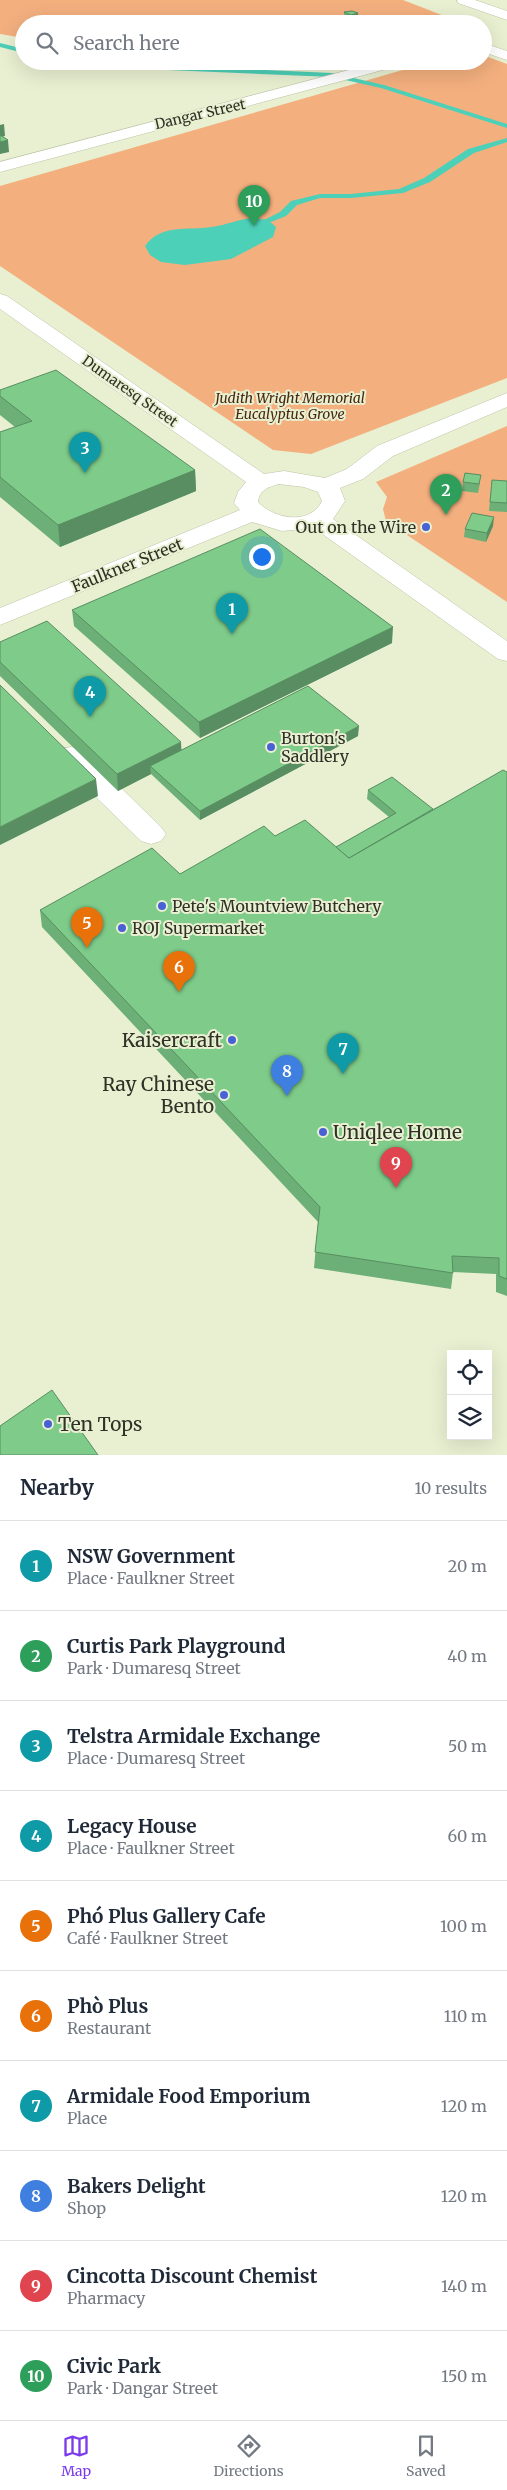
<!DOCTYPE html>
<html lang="en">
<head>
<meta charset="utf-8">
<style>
  body { margin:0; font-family:Merriweather,serif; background:#f2f2f3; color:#1f2937 }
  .controls { position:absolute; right:15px; bottom:15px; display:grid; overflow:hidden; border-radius:0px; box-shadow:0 5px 20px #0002 }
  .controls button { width:45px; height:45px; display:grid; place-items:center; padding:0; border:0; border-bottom:1px solid #e0e1e3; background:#fff; color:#1f2937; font:25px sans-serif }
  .you { position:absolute; left:261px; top:556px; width:18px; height:18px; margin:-12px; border:4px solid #fff; border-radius:50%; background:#1a73e8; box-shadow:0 0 0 8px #1a73e833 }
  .badge { display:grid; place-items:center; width:32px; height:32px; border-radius:50%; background:#7c3aed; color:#fff; font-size:16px; font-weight:700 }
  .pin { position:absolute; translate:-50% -41px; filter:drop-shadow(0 1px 2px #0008) }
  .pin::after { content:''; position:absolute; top:26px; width:18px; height:15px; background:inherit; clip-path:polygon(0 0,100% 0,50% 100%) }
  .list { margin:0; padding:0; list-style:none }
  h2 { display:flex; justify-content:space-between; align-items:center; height:65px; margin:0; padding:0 20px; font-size:21px }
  h2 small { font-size:16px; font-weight:400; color:#747a83 }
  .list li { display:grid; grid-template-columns:32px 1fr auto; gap:15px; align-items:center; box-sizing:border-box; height:90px; padding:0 20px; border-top:1px solid #e0e1e3 }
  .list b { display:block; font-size:19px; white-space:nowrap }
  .list p { margin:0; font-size:16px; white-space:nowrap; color:#747a83 }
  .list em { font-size:16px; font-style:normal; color:#747a83 }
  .icon { flex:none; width:28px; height:28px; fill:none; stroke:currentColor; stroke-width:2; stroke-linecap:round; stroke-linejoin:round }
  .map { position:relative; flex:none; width:507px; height:1455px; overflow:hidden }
  .search { position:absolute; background:#fff; box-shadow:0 5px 20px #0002; left:15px; right:15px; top:15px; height:55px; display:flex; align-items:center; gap:12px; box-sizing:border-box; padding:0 18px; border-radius:28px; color:#747a83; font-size:19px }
  .sheet { height:965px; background:#fff }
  nav { display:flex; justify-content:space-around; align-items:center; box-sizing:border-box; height:70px; border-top:1px solid #e0e1e3; background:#fff; font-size:14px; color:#747a83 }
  nav a { display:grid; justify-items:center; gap:2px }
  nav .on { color:#7c3aed }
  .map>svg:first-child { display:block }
  .green { fill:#f3af7e }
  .water { fill:#4dd0b8 }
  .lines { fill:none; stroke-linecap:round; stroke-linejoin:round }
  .stream { fill:#4dd0b8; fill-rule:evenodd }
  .minor-casing { stroke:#bdc3a6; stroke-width:1 }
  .minor { fill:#fff; fill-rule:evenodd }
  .wall { fill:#6caf77 }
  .shaded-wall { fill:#588e61 }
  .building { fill:#7ecb8a; stroke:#588e61 }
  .poi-dot { fill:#4861d5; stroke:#e9f0d1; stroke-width:2 }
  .labels { text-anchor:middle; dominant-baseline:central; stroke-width:4; stroke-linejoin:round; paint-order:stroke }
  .far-street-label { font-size:14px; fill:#2f3126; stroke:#e9f0d1 }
  .far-park-label { font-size:14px; font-style:italic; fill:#47270f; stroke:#e9f0d1 }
  .poi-label { font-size:16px; fill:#2f3126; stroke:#e9f0d1; text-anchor:start }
  .street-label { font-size:16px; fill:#2f3126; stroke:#e9f0d1 }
  .near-poi-label { font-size:19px; fill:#2f3126; stroke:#e9f0d1; text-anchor:end }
</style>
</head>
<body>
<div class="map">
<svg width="507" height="1455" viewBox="0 0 507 1455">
  <rect width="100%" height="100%" fill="#e9f0d1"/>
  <!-- green -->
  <g class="green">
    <path d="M0 0H403L465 24H24V38L0 34Z"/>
    <path d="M483 55 507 64V378L311 454 273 450 0 266V186L434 61H483Z"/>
    <path d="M230 61H352L334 66Z"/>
    <path d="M507 426V602L386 521 383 509 387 497 376 482Z"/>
  </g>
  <!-- water -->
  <path class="water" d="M253 218 268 220 276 227 273 237 231 259 185 265 161 262 150 255 145 246C162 223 187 231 212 227 226 225 239 219 253 218Z"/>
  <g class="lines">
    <!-- stream -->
    <g class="stream">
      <path d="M0 43 24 49V53L0 47Z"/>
      <path d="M71 61 332 73 384 85 507 124V128L381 88 332 77 97 67Z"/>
      <path d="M507 138V142L474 153 430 182 403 193 351 198H320L297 205 286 216 271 222 264 220 280 212 291 201 320 194H351L399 189 424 178 468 149Z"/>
    </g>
    <!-- minor casing -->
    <g class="minor-casing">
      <g id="minor">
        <path d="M457 0H475L507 11V20L458 3Z"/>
        <path d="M483 43 507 51V60L483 52Z"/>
        <path d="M383 61H407L405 64 0 172V162Z"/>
        <path d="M0 294 7 296 264 474 284 471 325 478 347 469 377 446 507 393V407L393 456 363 479 340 488 345 501 333 519 507 641V661L498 659 314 528 282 531 252 522 0 625V608L240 510 234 503 238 492 246 482 0 309ZM279 484 304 487 318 492 322 501C310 526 274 519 258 502 259 490 268 487 279 484Z"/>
        <path d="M71 747 81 749 161 827 166 834 161 841 151 844 141 841 61 763 57 756 61 749Z"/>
      </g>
    </g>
    <!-- minor -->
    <use href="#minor" class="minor"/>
  </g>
  <!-- wall -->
  <g class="wall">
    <path d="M352 11 358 19 351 21 344 19V12Z"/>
    <path d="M0 390 195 470 196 491 60 547 0 497V432L15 427 0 415Z"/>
    <path d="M492 480 507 481V512L489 511Z"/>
    <path d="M463 482 480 483 478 493 462 491Z"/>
    <path d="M493 526 486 542 464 537 465 529Z"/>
    <path d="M72 610 392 643 200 738 74 626Z"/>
    <path d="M0 642 182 750 358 736 200 820 151 774 118 791 0 676Z"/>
    <path d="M507 772V1296L496 1292V1274L453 1272 451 1289 314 1268 318 1222 42 927 40 910 180 874 275 836 336 847 389 817 367 799 368 790 433 809Z"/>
  </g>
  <!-- shaded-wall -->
  <g class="shaded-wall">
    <path d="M358 13V19L351 21V15Z"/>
    <path d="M4 124 5 136 0 137V125Z"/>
    <path d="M8 140 9 152 0 154V142Z"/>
    <path d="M195 470 196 491 60 547 58 525Z"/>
    <path d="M494 517 493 526 486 542 487 533Z"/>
    <path d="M393 627 392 643 200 738 199 722Z"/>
    <path d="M359 726 358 736 200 820V811Z"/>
    <path d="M181 742 182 759 150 766 151 774 118 791 117 774Z"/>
    <path d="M96 779 98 796 0 845V827Z"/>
  </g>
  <!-- building -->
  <g class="building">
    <path d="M352 11 358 13 351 15 344 12Z"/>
    <path d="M0 135 8 140 0 142Z"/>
    <path d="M56 370 195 470 58 525 0 477V432L32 421 0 396V390Z"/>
    <path d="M465 473 481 475 479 484 463 482Z"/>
    <path d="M492 480 507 481V503L490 502Z"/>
    <path d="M472 513 494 517 487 533 465 529Z"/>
    <path d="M260 529 393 627 199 722 72 610Z"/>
    <path d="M47 621 181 742 117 774 0 662V642Z"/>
    <path d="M0 685 96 779 0 827Z"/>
    <path d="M308 686 359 726 200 811 150 766Z"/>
    <path d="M503 770 507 772V1279L499 1276V1258L452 1256 453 1273 315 1252 320 1207 40 910 152 848 180 874 264 826 275 836 305 820 349 858Z"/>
    <path d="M392 777 433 809 349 858 336 847 396 813 368 790Z"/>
    <path d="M52 1390 98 1455H0V1426Z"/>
  </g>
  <!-- markers -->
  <g class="poi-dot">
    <circle cx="426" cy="527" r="5"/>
    <circle cx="271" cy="747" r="5"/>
    <circle cx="162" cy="906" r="5"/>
    <circle cx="122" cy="928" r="5"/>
    <circle cx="232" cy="1040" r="5"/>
    <circle cx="224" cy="1095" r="5"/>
    <circle cx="323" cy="1132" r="5"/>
    <circle cx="48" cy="1424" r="5"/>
  </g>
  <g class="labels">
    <!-- far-street labels -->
    <g class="far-street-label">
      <text transform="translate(200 114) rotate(-13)">Dangar Street</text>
      <text transform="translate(130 391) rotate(35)">Dumaresq Street</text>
    </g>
    <!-- far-park labels -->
    <g class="far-park-label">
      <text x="290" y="398">Judith Wright Memorial<tspan x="290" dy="16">Eucalyptus Grove</tspan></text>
    </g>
    <!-- poi labels -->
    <g class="poi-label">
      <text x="416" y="527" text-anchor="end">Out on the Wire</text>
      <text x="281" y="738">Burton's<tspan x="281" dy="18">Saddlery</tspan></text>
      <text x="172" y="906">Pete's Mountview Butchery</text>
      <text x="132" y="928">ROJ Supermarket</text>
    </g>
    <!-- street labels -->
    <g class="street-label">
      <text transform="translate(127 565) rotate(-22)">Faulkner Street</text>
    </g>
    <!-- near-poi labels -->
    <g class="near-poi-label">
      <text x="222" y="1040">Kaisercraft</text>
      <text x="214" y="1084">Ray Chinese<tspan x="214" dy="22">Bento</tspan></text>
      <text x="333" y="1132" text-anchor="start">Uniqlee Home</text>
      <text x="58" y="1424" text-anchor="start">Ten Tops</text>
    </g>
  </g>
</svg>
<div class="controls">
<button><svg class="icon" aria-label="locate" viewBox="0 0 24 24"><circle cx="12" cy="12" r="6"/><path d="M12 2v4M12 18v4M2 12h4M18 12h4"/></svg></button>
<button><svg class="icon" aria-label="layers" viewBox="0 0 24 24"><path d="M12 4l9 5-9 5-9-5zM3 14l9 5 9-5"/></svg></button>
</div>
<div class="you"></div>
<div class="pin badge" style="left:232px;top:634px;background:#0f9aa8">1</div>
<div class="pin badge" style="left:446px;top:515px;background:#2e9e5b">2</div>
<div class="pin badge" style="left:85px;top:473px;background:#0f9aa8">3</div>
<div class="pin badge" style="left:90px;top:717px;background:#0f9aa8">4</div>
<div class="pin badge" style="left:87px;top:948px;background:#e8710a">5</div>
<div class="pin badge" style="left:179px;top:992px;background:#e8710a">6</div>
<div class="pin badge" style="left:343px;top:1074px;background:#0f9aa8">7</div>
<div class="pin badge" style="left:287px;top:1096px;background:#3f7fe0">8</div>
<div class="pin badge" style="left:396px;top:1188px;background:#e0444e">9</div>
<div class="pin badge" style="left:254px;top:226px;background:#2e9e5b">10</div>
<div class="search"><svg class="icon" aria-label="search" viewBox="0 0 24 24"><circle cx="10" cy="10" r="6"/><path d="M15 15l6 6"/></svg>Search here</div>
</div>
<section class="sheet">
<h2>Nearby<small>10 results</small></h2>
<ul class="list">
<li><span class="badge" style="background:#0f9aa8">1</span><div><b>NSW Government</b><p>Place · Faulkner Street</p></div><em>20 m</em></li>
<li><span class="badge" style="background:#2e9e5b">2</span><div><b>Curtis Park Playground</b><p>Park · Dumaresq Street</p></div><em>40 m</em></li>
<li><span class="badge" style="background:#0f9aa8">3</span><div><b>Telstra Armidale Exchange</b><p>Place · Dumaresq Street</p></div><em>50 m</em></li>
<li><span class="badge" style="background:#0f9aa8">4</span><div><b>Legacy House</b><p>Place · Faulkner Street</p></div><em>60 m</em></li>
<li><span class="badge" style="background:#e8710a">5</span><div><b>Phó Plus Gallery Cafe</b><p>Café · Faulkner Street</p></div><em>100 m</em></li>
<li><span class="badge" style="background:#e8710a">6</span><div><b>Phò Plus</b><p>Restaurant</p></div><em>110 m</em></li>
<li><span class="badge" style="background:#0f9aa8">7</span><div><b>Armidale Food Emporium</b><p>Place</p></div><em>120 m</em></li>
<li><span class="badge" style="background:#3f7fe0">8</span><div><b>Bakers Delight</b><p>Shop</p></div><em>120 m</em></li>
<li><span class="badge" style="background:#e0444e">9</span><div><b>Cincotta Discount Chemist</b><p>Pharmacy</p></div><em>140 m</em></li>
<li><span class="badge" style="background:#2e9e5b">10</span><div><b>Civic Park</b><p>Park · Dangar Street</p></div><em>150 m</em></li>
</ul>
</section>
<nav>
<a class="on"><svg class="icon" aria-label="map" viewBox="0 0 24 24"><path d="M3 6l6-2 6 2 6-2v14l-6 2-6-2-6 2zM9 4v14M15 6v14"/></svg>Map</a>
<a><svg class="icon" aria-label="directions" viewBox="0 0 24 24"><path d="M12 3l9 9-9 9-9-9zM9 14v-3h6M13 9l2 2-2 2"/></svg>Directions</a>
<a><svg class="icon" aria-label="saved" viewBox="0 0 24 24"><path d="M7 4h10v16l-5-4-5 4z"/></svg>Saved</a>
</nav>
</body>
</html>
